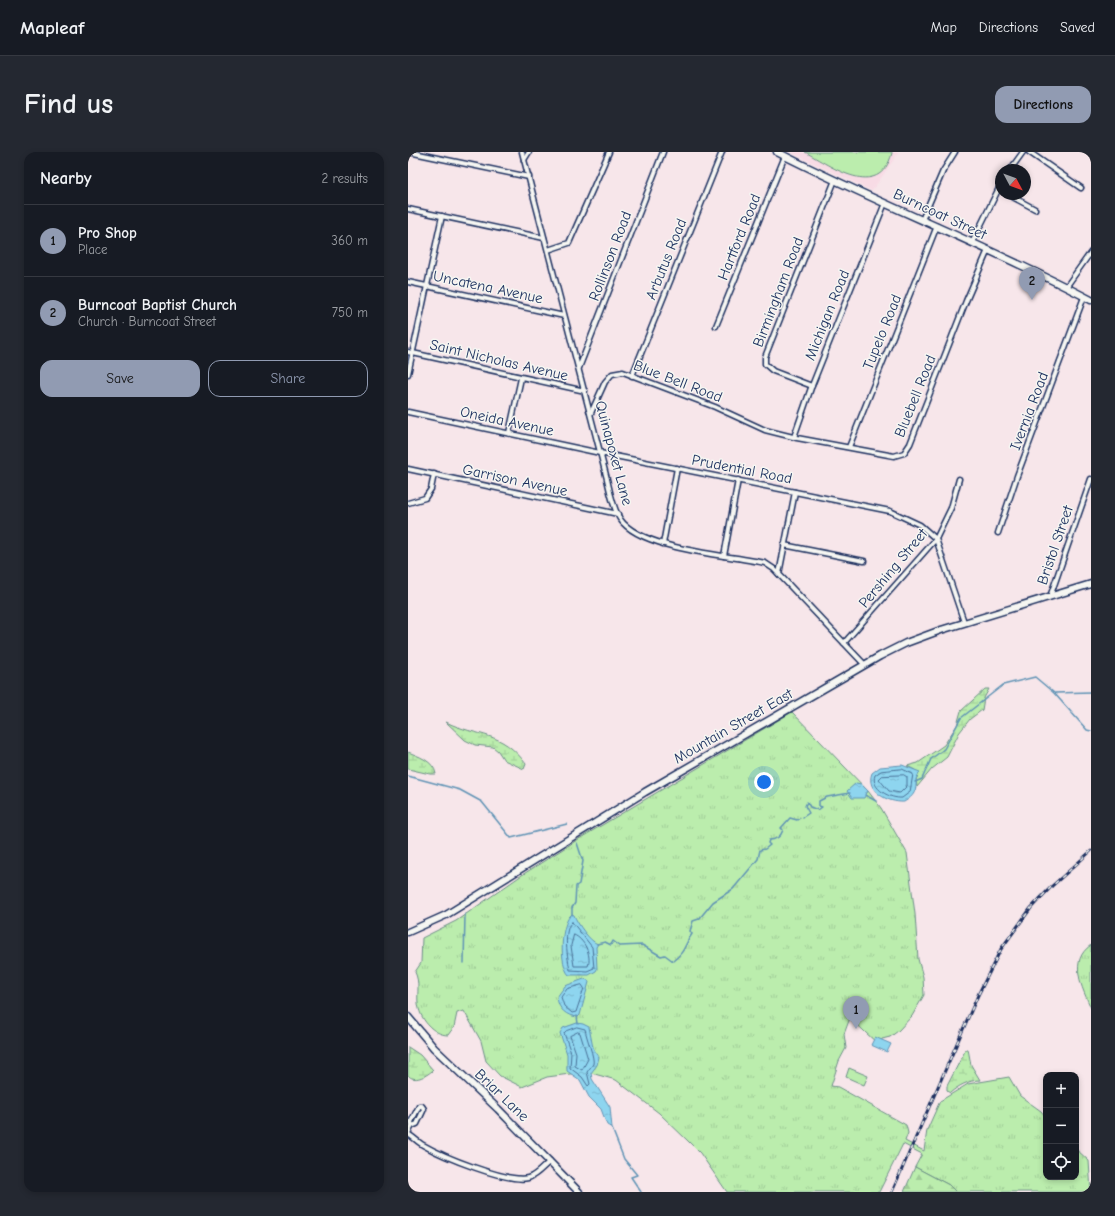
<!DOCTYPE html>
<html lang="en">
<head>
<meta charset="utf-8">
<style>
  body { margin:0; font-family:"Comic Neue",sans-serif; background:#242831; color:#f1f3f6 }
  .controls { position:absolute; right:12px; bottom:12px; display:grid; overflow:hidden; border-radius:8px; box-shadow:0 2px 6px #0003 }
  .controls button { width:36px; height:36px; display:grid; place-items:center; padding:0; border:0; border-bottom:1px solid #363941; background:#171b24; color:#f1f3f6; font:20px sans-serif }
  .compass { position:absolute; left:587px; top:12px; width:36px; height:36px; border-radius:50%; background:#171b24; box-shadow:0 2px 6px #0003; rotate:131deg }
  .you { position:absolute; left:356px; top:630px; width:14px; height:14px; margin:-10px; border:3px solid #fff; border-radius:50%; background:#1a73e8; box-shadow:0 0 0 6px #1a73e833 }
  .badge { display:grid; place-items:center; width:26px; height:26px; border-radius:50%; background:#919bb2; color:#111; font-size:13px; font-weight:700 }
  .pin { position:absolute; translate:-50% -33px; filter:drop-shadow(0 1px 2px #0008) }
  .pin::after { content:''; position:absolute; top:21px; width:14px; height:12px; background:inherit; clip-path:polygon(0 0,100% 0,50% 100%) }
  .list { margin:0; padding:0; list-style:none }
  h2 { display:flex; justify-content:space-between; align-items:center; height:52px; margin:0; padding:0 16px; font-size:17px }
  h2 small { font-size:13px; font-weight:400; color:#9ea1a6 }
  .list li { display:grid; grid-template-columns:26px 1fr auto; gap:12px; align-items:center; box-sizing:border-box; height:72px; padding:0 16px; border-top:1px solid #363941 }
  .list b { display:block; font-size:15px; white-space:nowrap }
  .list p { margin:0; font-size:13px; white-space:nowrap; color:#9ea1a6 }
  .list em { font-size:13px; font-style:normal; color:#9ea1a6 }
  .actions { display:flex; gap:8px; padding:12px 16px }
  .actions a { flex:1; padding:9px 0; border:1px solid #919bb2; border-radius:12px; text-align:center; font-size:14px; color:#919bb2 }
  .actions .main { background:#919bb2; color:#111 }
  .icon { flex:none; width:22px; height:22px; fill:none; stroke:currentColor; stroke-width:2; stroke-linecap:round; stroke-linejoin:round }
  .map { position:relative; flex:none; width:683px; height:1040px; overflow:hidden; border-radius:12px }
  header { display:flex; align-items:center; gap:24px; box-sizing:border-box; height:56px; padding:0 20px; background:#171b24; border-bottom:1px solid #363941 }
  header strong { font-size:19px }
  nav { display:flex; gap:22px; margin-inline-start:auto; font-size:14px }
  .intro { display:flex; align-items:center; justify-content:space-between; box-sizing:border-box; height:96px; padding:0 24px }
  h1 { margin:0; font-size:28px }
  .button { padding:10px 18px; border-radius:12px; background:#919bb2; color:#111; font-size:14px; font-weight:700 }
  main { display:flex; gap:24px; padding:0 24px }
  aside { flex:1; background:#171b24; border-radius:12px; box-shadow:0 2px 6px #0003 }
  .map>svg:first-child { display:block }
  .built { fill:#f8dbe5 }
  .grass { fill:url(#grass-tufts); stroke:#6b8e86 }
  .forest { fill:url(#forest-firs); stroke:#6b8e86 }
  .wetland { fill:url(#wetland-marsh); stroke:#6b8e86 }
  .garden { fill:#bbedad; stroke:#6b8e86 }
  .water { fill:url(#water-ripples); stroke:#6093b5 }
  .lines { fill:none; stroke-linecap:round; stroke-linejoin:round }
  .shore { stroke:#497198; stroke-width:1 }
  .stream { stroke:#6093b5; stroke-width:1.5 }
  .street-casing { stroke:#1b2f5e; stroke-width:7 }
  .secondary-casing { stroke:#1b2f5e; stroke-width:9 }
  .street { stroke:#f6f6f2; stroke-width:4 }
  .secondary { stroke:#f6f6f2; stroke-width:6 }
  .rail-casing { stroke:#1b2f5e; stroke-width:3 }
  .rail { stroke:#f6f6f2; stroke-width:1.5; stroke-dasharray:4.5; stroke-linecap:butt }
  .labels { text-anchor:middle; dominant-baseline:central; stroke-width:3; stroke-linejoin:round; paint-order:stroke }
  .street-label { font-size:15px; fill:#1b2f5e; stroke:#f6f6f2 }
</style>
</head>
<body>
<header>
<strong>Mapleaf</strong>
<nav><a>Map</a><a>Directions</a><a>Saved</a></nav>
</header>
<div class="intro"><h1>Find us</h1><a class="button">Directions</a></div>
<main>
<aside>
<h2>Nearby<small>2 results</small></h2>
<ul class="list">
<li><span class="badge">1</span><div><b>Pro Shop</b><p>Place</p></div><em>360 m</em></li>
<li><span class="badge">2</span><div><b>Burncoat Baptist Church</b><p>Church · Burncoat Street</p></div><em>750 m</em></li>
</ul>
<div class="actions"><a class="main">Save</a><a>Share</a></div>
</aside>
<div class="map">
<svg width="683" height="1040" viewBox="0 0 683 1040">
  <defs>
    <pattern id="grass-tufts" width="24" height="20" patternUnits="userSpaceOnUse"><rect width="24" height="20" fill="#bbedad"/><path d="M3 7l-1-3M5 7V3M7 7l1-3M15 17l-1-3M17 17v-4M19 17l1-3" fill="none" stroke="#a0cc97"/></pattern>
    <pattern id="forest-firs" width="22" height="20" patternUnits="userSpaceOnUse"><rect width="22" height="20" fill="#bbedad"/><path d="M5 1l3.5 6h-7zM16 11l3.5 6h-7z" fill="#a0cc97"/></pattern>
    <pattern id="wetland-marsh" width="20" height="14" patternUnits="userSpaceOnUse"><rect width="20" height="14" fill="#bbedad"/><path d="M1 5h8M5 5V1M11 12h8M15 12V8" fill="none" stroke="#a0cc97"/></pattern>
    <pattern id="water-ripples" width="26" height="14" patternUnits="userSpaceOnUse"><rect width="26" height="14" fill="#8ed5ef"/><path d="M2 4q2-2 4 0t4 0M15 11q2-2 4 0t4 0" fill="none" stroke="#7ab7cf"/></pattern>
  </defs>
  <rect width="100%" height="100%" fill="#f7e6ea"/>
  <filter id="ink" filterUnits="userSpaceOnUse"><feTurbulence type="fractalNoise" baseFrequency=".025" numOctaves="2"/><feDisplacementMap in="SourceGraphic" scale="8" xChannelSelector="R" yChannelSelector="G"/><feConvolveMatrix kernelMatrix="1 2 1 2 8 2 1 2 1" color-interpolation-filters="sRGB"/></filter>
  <g filter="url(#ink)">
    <!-- built -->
    <path class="built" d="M382 0H491L464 39Z"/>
    <!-- grass -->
    <g class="grass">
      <path d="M384 560 460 639 473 656 499 701 507 762 510 807 515 825 516 843 504 864 490 879 482 885 474 887 471 893 442 866 436 882 438 896 431 909 423 934 430 935 498 973 500 981 497 989 516 999 519 978 532 949 560 932 601 925 612 944 633 959 638 965V1025H668V997L681 1009 683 1040H548L541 1033 507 1015 514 1002 495 992 471 1040H319L292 1001 281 990 251 961 208 928 183 921 162 922 139 925 114 935 92 924 78 909 73 889 56 859 49 861 46 875 40 883C25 883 11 866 10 851 9 840 12 831 7 820L13 811 14 786 48 769 114 723 169 688Z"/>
      <path d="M683 793V856C674 836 660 809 683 793Z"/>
    </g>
    <!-- forest -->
    <path class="forest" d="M507 1015 541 1033 548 1040H496Z"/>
    <!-- wetland -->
    <g class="wetland">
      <path d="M577 537H581L576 546 574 558 562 567 551 581 539 605 524 617 509 635 508 627 510 624 507 618 499 614 510 611 536 593 549 573 553 559Z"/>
      <path d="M38 570C71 586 93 578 118 612L116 617 96 608 90 599 85 595 67 593 57 588Z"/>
      <path d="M0 600C10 604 26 609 28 622H22L0 617Z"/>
      <path d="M0 895 12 903 25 918 24 919C18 924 6 931 0 923Z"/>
      <path d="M558 897H560L563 913 572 928C561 928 550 934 542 941L539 939V934Z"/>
    </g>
    <!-- garden -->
    <g class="garden">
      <path d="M397 0H484V1C471 50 423 14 397 0Z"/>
      <path d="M441 916 460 924 456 933 438 925Z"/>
    </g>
    <!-- water -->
    <g class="water">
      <path d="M494 613 512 620 508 627C509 639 506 644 496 650 480 651 457 639 464 621L472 615Z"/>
      <path d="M448 631 453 632 460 639 456 646H444L439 639Z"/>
      <path d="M164 762 166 763C169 771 182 790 190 792L188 795 189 817 188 819 181 823H161C151 813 152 771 164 762Z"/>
      <path d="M176 827 180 828 181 830 172 863 170 865C158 864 150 857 149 845L157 834Z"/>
      <path d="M169 871 175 872 181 875 185 896 191 905 189 913 183 921 184 927 202 955 204 976 199 973 193 957 181 945 172 928 159 919V902L152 881 155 876Z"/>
      <path d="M467 885 483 892 479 900 463 893Z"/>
    </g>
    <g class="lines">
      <!-- shore -->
      <g class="shore">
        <path d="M494 617 505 622 502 640 494 646C483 647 462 637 467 623L473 619Z"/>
        <path d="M496 623 499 625V634L492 641 481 639 471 627 474 624Z"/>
        <path d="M164 770 184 795 186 816 179 819 162 818C160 808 154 777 164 770Z"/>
        <path d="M166 783C176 787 184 803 180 814H166L163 794Z"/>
        <path d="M174 833 176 836 168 860 164 861 156 854 153 845 159 837Z"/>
        <path d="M169 875 177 877C178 885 187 906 185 912 183 915 181 917 179 920L182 932 180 934 174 925 162 916 163 901 156 881 158 879Z"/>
        <path d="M170 880 172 881 180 907 174 918 167 914 168 901 162 884Z"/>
      </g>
      <!-- stream -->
      <g class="stream">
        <path d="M647 541 683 540"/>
        <path d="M0 624 52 638 74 650 103 686 159 672"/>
        <path d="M507 630 514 627 523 607 536 597 553 566 595 533 627 525 646 541 679 578 683 579"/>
        <path d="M457 643 468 649"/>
        <path d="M395 665 401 661 397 654 399 650 402 655 410 658 414 655 411 654V649L419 645 442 641"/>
        <path d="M164 763V756L167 751 168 734 171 732 175 709 169 691"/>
        <path d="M189 792 197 790 203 793 205 789 212 794 234 793 253 804 257 803 265 809C278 799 276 793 284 782L282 779 285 769 291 767 305 750 325 737 350 707 352 698 357 697 362 693 360 691 361 688C368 688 373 684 375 678L373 676 382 666 389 668 392 666"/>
        <path d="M56 811 57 762"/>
        <path d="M169 864 170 872"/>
        <path d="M203 974 216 1007 229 1023 223 1025 233 1040"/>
      </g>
      <!-- street casing -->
      <g class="street-casing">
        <g id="street">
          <path d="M1 0 121 25"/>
          <path d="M114 0 199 327C202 340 205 356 212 367 233 398 321 403 357 411L366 417 456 512"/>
          <path d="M621 0 673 36"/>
          <path d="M116 8 121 0"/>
          <path d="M602 18 615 0"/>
          <path d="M599 42 627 57"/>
          <path d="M0 57 136 86"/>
          <path d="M514 68 535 19 547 0"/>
          <path d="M564 91 593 32"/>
          <path d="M140 98 161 91 201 0"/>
          <path d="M0 130 156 164"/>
          <path d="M658 135 683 100"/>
          <path d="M308 174 377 4"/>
          <path d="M0 200 177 239"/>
          <path d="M171 216 255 0"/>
          <path d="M0 222 34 64"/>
          <path d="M224 224 314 0"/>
          <path d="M404 234 365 219 357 212V205L427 28"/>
          <path d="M0 260 192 301 482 359 512 373 528 387 556 470"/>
          <path d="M183 261 197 230 204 222 215 220 307 255 357 278 389 286 486 304 496 301 502 292 558 149 580 98"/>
          <path d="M101 281 113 226"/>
          <path d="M386 285 403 236 477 51"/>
          <path d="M441 295 529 74"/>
          <path d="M0 317 210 362"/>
          <path d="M0 351 17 346 23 337 26 322"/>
          <path d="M590 381 609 324 676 145"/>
          <path d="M255 392 269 316"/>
          <path d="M376 393 456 409"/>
          <path d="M316 404 330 328"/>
          <path d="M371 422 387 340"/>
          <path d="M642 445 683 327"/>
          <path d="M436 491 528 387 543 356 551 327"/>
          <path d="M0 981 4 974 9 972 16 957 14 954H11L3 970 4 974"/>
          <path d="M0 982C5 985 10 990 15 993 34 1004 99 1031 120 1026 128 1024 136 1014 142 1009"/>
        </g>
      </g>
      <!-- secondary casing -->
      <g class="secondary-casing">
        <g id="secondary">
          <path d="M369 0C472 53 581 94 683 148"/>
          <path d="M0 780 38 763 237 640 472 504 498 491 533 478 683 432"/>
          <path d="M0 865 26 896 90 957 171 1040"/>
        </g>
      </g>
      <!-- street -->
      <use href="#street" class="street"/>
      <!-- secondary -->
      <use href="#secondary" class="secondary"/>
      <!-- rail casing -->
      <g class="rail-casing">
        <path id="rail" d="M484 1040 570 843 593 797 623 756 644 734 683 699"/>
      </g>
      <!-- rail -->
      <use href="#rail" class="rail"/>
    </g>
  </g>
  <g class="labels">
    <!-- street labels -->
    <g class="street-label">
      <text transform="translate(532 62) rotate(25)">Burncoat Street</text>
      <text transform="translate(331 85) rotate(-68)">Hartford Road</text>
      <text transform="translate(202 104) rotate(-69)">Rollinson Road</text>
      <text transform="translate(258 107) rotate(-68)">Arbutus Road</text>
      <text transform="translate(80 135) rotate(12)">Uncatena Avenue</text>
      <text transform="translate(370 140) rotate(-69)">Birmingham Road</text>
      <text transform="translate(419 163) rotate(-68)">Michigan Road</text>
      <text transform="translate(474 180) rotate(-68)">Tupelo Road</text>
      <text transform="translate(91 208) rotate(13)">Saint Nicholas Avenue</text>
      <text transform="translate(270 229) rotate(21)">Blue Bell Road</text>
      <text transform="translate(507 244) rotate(-68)">Bluebell Road</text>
      <text transform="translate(621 259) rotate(-69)">Ivernia Road</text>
      <text transform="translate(99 269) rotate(12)">Oneida Avenue</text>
      <text transform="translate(206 301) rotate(75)">Quinapoxet Lane</text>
      <text transform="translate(334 317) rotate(11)">Prudential Road</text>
      <text transform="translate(107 328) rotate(12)">Garrison Avenue</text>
      <text transform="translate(647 393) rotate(-71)">Bristol Street</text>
      <text transform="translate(485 416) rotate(-50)">Pershing Street</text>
      <text transform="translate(325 574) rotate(-30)">Mountain Street East</text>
      <text transform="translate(94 943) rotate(44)">Briar Lane</text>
    </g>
  </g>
</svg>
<div class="controls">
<button>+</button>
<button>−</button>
<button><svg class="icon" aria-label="locate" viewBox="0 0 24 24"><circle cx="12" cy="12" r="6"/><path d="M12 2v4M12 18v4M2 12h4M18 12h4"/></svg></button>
</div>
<svg class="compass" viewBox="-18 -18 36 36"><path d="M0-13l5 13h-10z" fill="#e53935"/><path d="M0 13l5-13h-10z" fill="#9ea1a6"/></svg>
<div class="you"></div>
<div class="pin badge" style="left:448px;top:877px">1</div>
<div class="pin badge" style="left:624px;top:148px">2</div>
</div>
</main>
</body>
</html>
